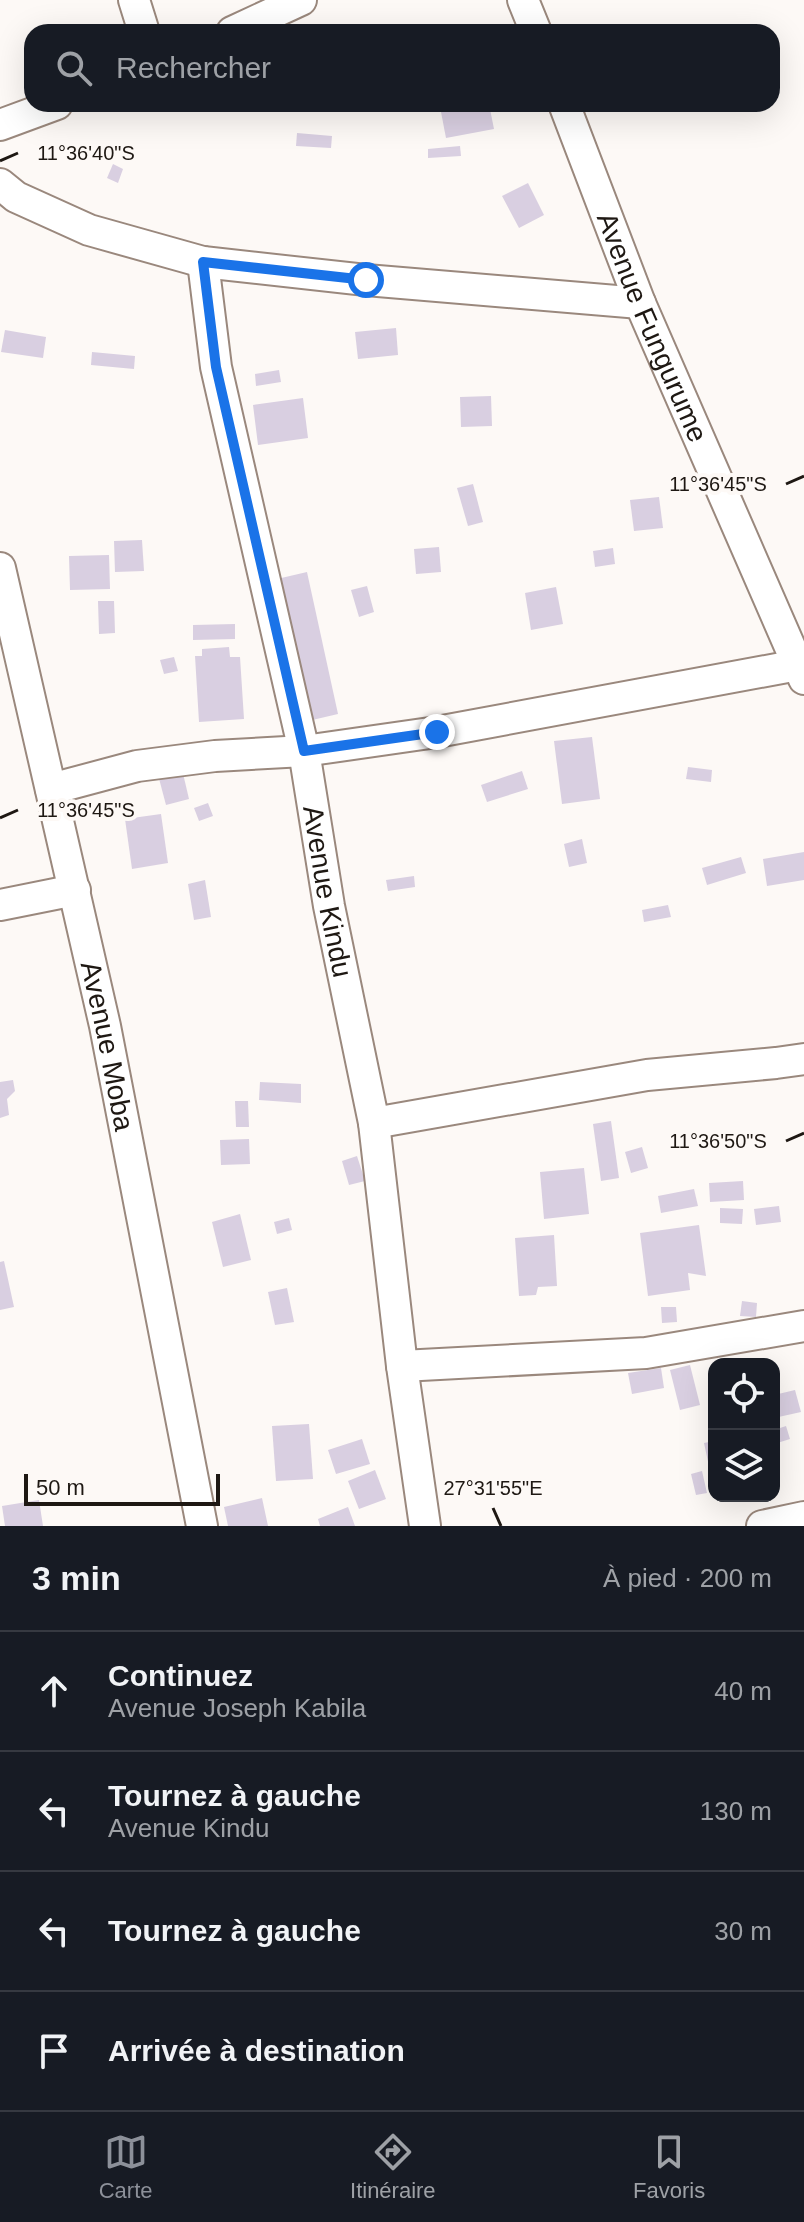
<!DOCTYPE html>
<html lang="fr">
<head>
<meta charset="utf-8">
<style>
  body { margin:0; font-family:Arial,sans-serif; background:#242831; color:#f1f3f6 }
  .controls { position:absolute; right:24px; bottom:24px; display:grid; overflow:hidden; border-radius:16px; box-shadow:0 8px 32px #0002 }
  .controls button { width:72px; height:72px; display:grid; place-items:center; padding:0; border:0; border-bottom:2px solid #363941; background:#171b24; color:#f1f3f6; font:40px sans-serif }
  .scale { position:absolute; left:24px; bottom:20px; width:196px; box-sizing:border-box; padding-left:8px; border:4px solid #1e1813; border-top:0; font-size:22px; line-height:28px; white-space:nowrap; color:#1e1813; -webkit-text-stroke:6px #fdf9f6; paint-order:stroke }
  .stop { position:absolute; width:24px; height:24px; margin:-18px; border:6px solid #1a73e8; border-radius:50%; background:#fff }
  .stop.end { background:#1a73e8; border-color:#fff; box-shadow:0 2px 8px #0008 }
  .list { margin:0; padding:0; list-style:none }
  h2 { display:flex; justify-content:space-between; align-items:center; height:104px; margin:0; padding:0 32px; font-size:34px }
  h2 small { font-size:26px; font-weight:400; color:#9ea1a6 }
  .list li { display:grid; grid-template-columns:52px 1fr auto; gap:24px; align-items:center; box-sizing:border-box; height:120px; padding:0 32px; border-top:2px solid #363941 }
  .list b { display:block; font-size:30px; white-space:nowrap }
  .list p { margin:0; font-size:26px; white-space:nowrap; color:#9ea1a6 }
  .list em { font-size:26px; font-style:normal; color:#9ea1a6 }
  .icon { flex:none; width:44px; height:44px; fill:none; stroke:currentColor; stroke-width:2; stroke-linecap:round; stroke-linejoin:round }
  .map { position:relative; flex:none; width:804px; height:1526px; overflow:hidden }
  .search { position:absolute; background:#171b24; box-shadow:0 8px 32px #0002; left:24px; right:24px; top:24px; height:88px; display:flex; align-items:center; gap:20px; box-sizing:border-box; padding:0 28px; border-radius:24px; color:#9ea1a6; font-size:30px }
  .sheet { height:584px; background:#171b24 }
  nav { display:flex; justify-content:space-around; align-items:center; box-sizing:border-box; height:112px; border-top:2px solid #363941; background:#171b24; font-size:22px; color:#9ea1a6 }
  nav a { display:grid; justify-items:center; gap:4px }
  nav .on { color:#8c9099 }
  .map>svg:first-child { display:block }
  .building { fill:#d9cfe1 }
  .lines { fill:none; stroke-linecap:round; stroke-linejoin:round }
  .minor-casing { stroke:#9a887d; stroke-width:34 }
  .minor { stroke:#fff; stroke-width:30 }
  .route { stroke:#1a73e8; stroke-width:10 }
  .ticks { fill:none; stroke:#1e1813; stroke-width:3 }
  .labels { text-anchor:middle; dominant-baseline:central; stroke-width:8; stroke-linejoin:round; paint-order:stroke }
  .street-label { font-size:28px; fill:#1e1813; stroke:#fdf9f6 }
  .ticks-label { font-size:20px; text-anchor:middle; fill:#1e1813; stroke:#fdf9f6; stroke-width:8; stroke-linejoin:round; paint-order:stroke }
</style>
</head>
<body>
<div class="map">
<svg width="804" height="1526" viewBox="0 0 804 1526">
  <rect width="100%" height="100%" fill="#fdf9f6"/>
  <!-- building -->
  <g class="building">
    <path d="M482 104H489L494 129 446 138 441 112Z"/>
    <path d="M297 133 332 136 331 148 296 146Z"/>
    <path d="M460 146 461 156 428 158V149Z"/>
    <path d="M113 164 123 169 118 183 107 178Z"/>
    <path d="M528 183 544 215 519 228 502 196Z"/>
    <path d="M396 328 398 355 358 359 355 332Z"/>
    <path d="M5 330 46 337 43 358 1 352Z"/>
    <path d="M92 352 135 356 134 369 91 365Z"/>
    <path d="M279 370 281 382 256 386 255 374Z"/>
    <path d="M491 396 492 426 461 427 460 397Z"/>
    <path d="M303 398 308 438 258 445 253 405Z"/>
    <path d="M473 484 483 522 468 526 457 488Z"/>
    <path d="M659 497 663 528 634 531 630 500Z"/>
    <path d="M142 540 144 571 115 572 114 541Z"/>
    <path d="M439 547 441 572 416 574 414 549Z"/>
    <path d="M613 548 615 564 595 567 593 551Z"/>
    <path d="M109 555 110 589 70 590 69 556Z"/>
    <path d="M307 572 338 714 308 721 277 579Z"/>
    <path d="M367 586 374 612 359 617 351 590Z"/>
    <path d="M556 587 563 624 531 630 525 593Z"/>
    <path d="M98 601H114L115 633 99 634Z"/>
    <path d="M235 624V639L193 640V625Z"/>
    <path d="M229 647 230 657H240L244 719 199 722 195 656H202V649Z"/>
    <path d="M174 657 178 671 164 674 160 660Z"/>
    <path d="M592 737 600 799 562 804 554 741Z"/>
    <path d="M181 765 189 799 166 805 157 771Z"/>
    <path d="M688 767 712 770 711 782 686 779Z"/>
    <path d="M522 771 528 789 487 802 481 785Z"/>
    <path d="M208 803 213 816 199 821 194 808Z"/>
    <path d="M161 814 168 863 132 869 125 819Z"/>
    <path d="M582 839 587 863 569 867 564 844Z"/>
    <path d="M804 852V880L767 886 763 859Z"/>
    <path d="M741 857 746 873 707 885 702 868Z"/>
    <path d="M414 876 415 887 388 891 386 880Z"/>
    <path d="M205 880 211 917 194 920 188 884Z"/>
    <path d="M668 905 671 917 644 922 642 910Z"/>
    <path d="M13 1080 15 1091 7 1099 9 1115 0 1118V1082Z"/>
    <path d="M260 1082 301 1084V1103L259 1100Z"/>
    <path d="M235 1101H248L249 1127H236Z"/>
    <path d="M611 1121 619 1178 601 1181 593 1124Z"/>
    <path d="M249 1139 250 1164 221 1165 220 1140Z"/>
    <path d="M642 1147 648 1168 631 1173 625 1152Z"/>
    <path d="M357 1156 365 1181 349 1185 342 1161Z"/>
    <path d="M584 1168 589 1214 544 1219 540 1172Z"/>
    <path d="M743 1181 744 1200 710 1202 709 1183Z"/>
    <path d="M694 1189 698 1206 661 1213 658 1196Z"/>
    <path d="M779 1206 781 1222 756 1225 754 1209Z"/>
    <path d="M720 1208 743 1209 742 1224 720 1223Z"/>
    <path d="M240 1214 251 1260 223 1267 212 1222Z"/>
    <path d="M289 1218 292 1230 277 1234 274 1222Z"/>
    <path d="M699 1225 706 1276 688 1273 690 1290 648 1296 640 1233Z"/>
    <path d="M554 1235 557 1286 538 1287 536 1295 519 1296 515 1238Z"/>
    <path d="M4 1261 14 1307 0 1310V1262Z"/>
    <path d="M287 1288 294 1322 275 1325 268 1292Z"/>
    <path d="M742 1301 757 1303 756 1317 740 1316Z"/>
    <path d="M661 1307H676L677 1322 662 1323Z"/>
    <path d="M690 1365 700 1405 680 1410 670 1370Z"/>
    <path d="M661 1368 664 1388 632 1394 628 1373Z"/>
    <path d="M795 1390 801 1412 774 1418V1395Z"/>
    <path d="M309 1424 313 1479 276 1481 272 1426Z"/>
    <path d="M786 1426 790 1439 774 1444V1430Z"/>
    <path d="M362 1439 370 1464 336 1474 328 1450Z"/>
    <path d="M714 1441V1470L710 1471 704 1443Z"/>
    <path d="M375 1470 386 1499 359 1509 348 1481Z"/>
    <path d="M702 1471 707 1493 696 1495 691 1474Z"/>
    <path d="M262 1498 268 1526H228L224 1507Z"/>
    <path d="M39 1500 43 1526H5L2 1506Z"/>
    <path d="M348 1507 355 1526H320L318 1519Z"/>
  </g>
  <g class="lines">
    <!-- minor casing -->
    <g class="minor-casing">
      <g id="minor">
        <path d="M134 0 144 32"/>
        <path d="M523 0 536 32"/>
        <path d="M232 32 301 0"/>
        <path id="s1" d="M564 104 640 303 804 679"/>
        <path d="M0 125 57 104"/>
        <path d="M0 184 16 197 89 230 203 262 366 280 640 303"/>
        <path id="s2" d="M203 262 216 367 304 751 329 906 374 1123 402 1366 425 1526"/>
        <path id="s3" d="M0 568 105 1026 202 1526"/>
        <path d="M51 789 137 766 215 756 304 751 437 732 798 665"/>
        <path d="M0 905 75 890"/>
        <path d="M374 1123 647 1075 776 1063 804 1059"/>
        <path d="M402 1366 646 1353 804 1326"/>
        <path d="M762 1526 804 1517"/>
      </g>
    </g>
    <!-- minor -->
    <use href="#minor" class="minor"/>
  </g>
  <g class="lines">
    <!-- route -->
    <path class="route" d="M366 280 203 262 216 367 304 751 437 732"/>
  </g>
  <!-- ticks -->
  <path class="ticks" d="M0 161 18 153M786 484 804 476M0 818 18 810M786 1141 804 1133M493 1508 501 1526"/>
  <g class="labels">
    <!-- street labels -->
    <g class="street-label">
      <text stroke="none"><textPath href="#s1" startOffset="240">Avenue Fungurume</textPath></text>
      <text stroke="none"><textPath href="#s2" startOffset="642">Avenue Kindu</textPath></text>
      <text stroke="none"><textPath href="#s3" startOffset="490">Avenue Moba</textPath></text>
    </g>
  </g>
  <g class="ticks-label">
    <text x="86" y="160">11°36'40"S</text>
    <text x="718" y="491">11°36'45"S</text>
    <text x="86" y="817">11°36'45"S</text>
    <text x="718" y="1148">11°36'50"S</text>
    <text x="493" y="1495">27°31'55"E</text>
  </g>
</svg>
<div class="controls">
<button><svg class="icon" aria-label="locate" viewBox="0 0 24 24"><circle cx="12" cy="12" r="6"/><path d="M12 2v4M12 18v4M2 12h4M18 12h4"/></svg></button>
<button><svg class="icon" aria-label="layers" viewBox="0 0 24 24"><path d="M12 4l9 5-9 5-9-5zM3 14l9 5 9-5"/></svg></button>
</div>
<div class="scale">50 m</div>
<div class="stop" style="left:366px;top:280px"></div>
<div class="stop end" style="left:437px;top:732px"></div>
<div class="search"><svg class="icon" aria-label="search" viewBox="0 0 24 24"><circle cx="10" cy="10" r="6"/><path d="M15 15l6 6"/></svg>Rechercher</div>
</div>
<section class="sheet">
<h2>3 min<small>À pied · 200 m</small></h2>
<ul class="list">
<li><svg class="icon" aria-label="ahead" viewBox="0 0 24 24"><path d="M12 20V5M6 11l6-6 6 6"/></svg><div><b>Continuez</b><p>Avenue Joseph Kabila</p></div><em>40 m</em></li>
<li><svg class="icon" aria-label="left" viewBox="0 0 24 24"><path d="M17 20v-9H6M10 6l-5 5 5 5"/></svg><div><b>Tournez à gauche</b><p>Avenue Kindu</p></div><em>130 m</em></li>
<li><svg class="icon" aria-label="left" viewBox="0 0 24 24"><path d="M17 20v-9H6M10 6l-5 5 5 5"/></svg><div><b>Tournez à gauche</b></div><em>30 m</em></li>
<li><svg class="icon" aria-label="arrive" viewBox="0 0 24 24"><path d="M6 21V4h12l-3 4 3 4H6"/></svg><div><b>Arrivée à destination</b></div></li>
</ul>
</section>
<nav>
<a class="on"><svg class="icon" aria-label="map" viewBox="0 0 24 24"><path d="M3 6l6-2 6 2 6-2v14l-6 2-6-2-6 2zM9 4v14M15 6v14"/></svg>Carte</a>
<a><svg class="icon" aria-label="directions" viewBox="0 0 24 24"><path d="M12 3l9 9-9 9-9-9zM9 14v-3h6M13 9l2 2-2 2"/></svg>Itinéraire</a>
<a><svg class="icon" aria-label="saved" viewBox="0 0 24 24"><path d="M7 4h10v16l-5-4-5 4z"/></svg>Favoris</a>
</nav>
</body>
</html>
